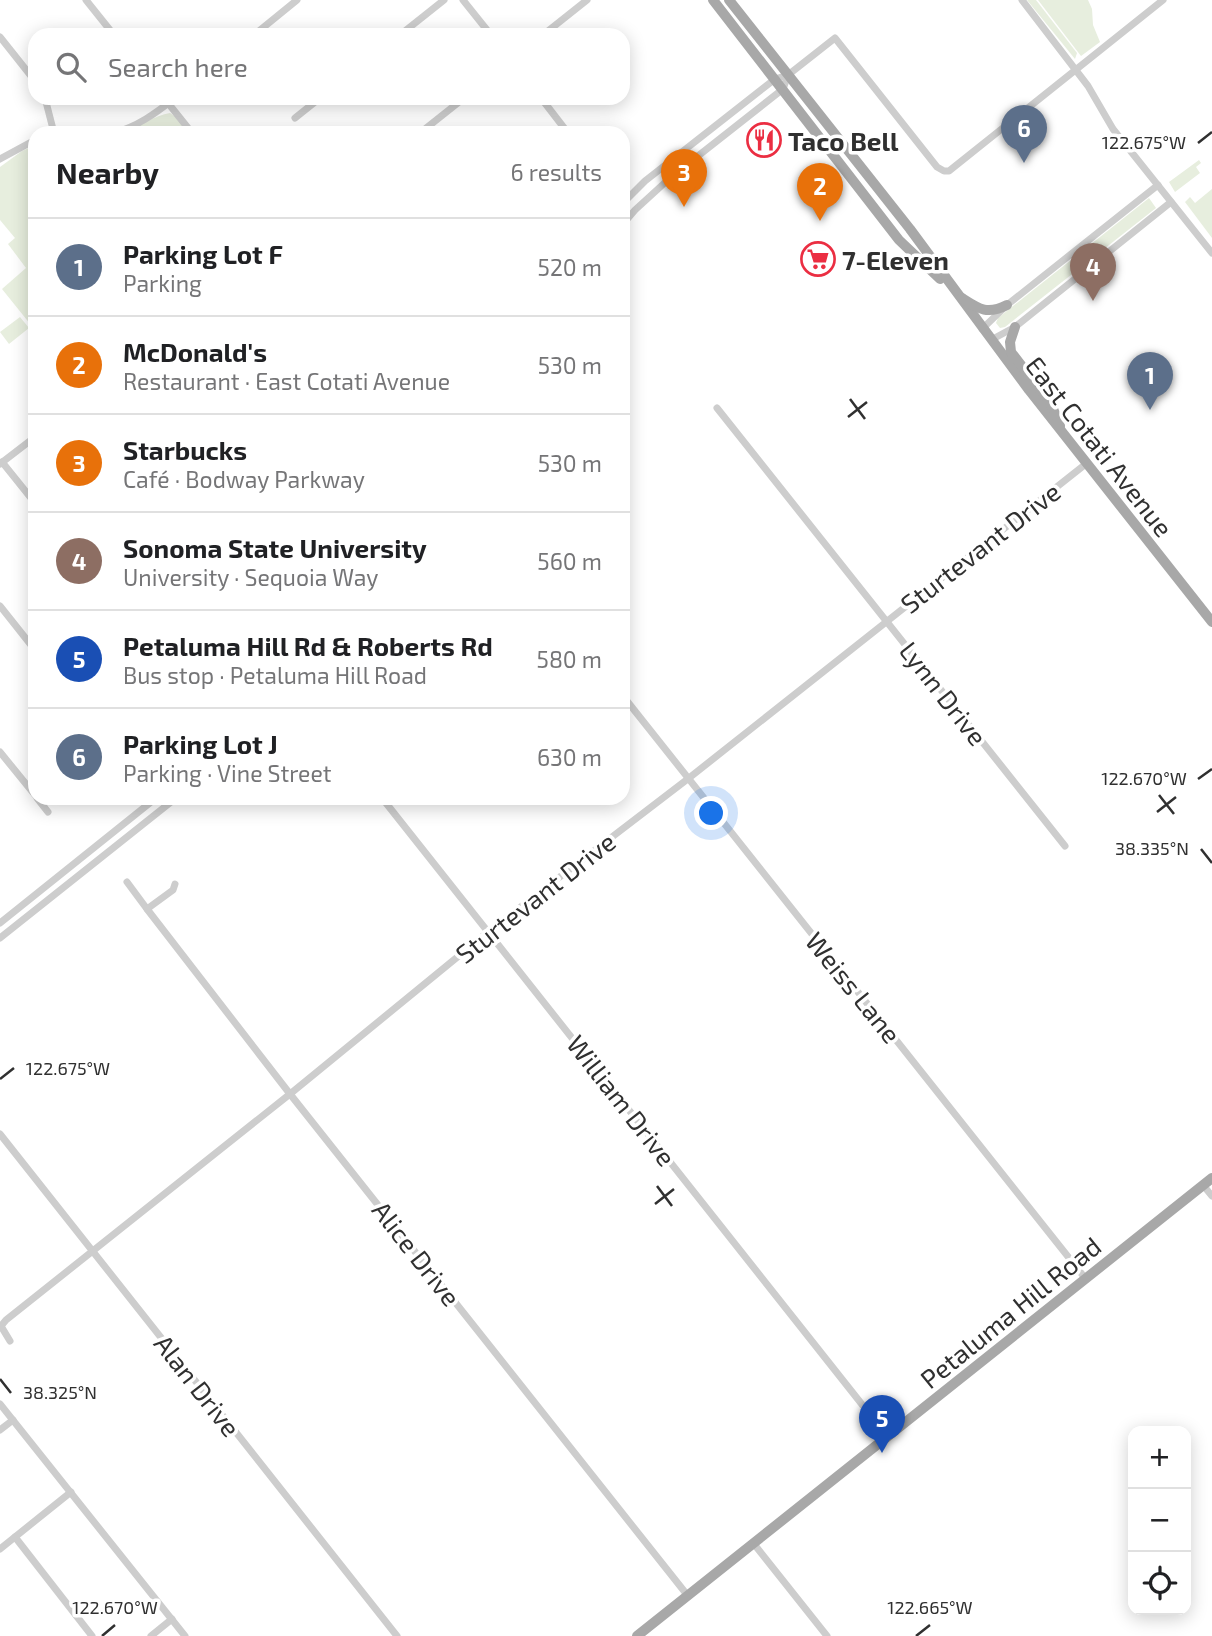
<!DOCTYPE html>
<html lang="en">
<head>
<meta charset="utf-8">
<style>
  body { margin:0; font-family:"Exo 2",sans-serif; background:#f6f6f6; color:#202124 }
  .controls { position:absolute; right:21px; bottom:21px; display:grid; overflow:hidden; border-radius:14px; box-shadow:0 4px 18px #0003 }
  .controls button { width:63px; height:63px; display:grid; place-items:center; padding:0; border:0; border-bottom:2px solid #e0e0e0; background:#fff; color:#202124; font:35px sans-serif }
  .you { position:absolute; left:712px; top:814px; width:24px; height:24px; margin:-18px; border:5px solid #fff; border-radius:50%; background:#1a73e8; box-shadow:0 0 0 10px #1a73e833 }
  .badge { display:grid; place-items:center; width:46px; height:46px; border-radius:50%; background:#2563eb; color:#fff; font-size:23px; font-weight:700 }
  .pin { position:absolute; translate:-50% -58px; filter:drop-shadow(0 2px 4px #0008) }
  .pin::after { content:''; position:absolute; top:37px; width:24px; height:21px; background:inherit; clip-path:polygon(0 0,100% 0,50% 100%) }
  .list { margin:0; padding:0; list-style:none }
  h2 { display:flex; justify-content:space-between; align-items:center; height:91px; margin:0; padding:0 28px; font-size:30px }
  h2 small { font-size:23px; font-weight:400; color:#757577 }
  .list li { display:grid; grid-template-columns:46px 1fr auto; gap:21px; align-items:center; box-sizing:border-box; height:98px; padding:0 28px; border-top:2px solid #e0e0e0 }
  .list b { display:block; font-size:26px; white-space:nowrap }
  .list p { margin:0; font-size:23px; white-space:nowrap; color:#757577 }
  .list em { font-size:23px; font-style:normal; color:#757577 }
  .icon { flex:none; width:38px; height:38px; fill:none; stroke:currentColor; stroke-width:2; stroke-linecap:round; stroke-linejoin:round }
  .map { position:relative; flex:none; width:1212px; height:1636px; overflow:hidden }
  .search { position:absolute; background:#fff; box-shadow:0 4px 18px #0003; left:28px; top:28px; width:602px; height:77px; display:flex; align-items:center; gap:18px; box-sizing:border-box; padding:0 24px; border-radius:21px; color:#757577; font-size:26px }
  .panel { position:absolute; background:#fff; box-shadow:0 4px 18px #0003; left:28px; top:126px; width:602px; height:679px; border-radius:21px }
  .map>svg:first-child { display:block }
  .green { fill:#e7eede }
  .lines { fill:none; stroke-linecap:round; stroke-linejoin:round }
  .minor { stroke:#cdcdcd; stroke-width:7 }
  .major { stroke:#a8a8a8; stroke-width:10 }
  .ticks { fill:none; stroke:#303030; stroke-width:2.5 }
  .labels { text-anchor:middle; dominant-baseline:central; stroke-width:7; stroke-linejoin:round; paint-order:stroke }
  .poi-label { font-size:26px; font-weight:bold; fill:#303030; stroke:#fff; text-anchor:start }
  .street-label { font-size:26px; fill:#303030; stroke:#fff }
  .ticks-label { font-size:18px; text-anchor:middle; fill:#303030; stroke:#fff; stroke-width:7; stroke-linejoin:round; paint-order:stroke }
</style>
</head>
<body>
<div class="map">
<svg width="1212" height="1636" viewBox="0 0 1212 1636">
  <rect width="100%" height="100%" fill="#fff"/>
  <!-- green -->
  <g class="green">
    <path d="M1027 0H1036L1077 53 1075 59Z"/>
    <path d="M1038 0H1088L1092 9 1093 25 1100 42 1081 56Z"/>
    <path d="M170 113 179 119 190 133H123C138 127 155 115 170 113Z"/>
    <path d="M35 145V330L2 289 26 268 8 244 15 238 0 220V167L22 151Z"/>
    <path d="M1199 160 1201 163 1196 167 1200 173 1175 192 1169 182Z"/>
    <path d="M1212 189V238L1185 202 1190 197 1195 203Z"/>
    <path d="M1149 198 1156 208 1005 327 1000 328 996 323 998 318Z"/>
    <path d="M20 317 29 328 9 344 0 332Z"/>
  </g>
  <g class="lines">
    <!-- minor -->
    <g class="minor">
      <path d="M86 0 114 35"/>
      <path d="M463 0 491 35"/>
      <path d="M1022 0 1088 86 1113 129 1212 253"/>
      <path d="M254 35 297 0"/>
      <path d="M400 35 444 0"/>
      <path d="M543 35 587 0"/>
      <path d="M0 37 35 81"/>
      <path d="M45 98 54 133"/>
      <path d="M164 98 192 133"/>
      <path d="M541 98 568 133"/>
      <path d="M295 118 320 98"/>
      <path d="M113 133C137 127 156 113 175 98"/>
      <path d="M420 133 464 98"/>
      <path d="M0 159 35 140"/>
      <path d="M623 203 645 181 766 86 775 79 788 75 835 38 937 167 944 171H949L1163 0"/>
      <path d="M623 224 635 210 670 178 783 89 788 75"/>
      <path d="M982 329 1007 305 1158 185"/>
      <path d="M991 340 1015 327 1171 202"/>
      <path d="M717 408 1065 846"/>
      <path d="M2 462 35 503"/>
      <path d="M0 464 35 437"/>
      <path d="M0 606 35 650"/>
      <path d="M623 696 1085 1278"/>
      <path d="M0 752 35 795"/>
      <path d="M37 798 48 812"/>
      <path d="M382 798 887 1436"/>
      <path d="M127 882 147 909"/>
      <path d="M175 884 173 890 147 909 290 1094 688 1596"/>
      <path d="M0 923 156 798"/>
      <path d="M0 938 176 798"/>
      <path d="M0 1134 397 1636"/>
      <path d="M1203 1185 1212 1196"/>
      <path d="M10 1341 1 1326 6 1320 290 1094 488 932 689 778 1087 463"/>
      <path d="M0 1404 185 1636"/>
      <path d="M0 1430 13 1420"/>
      <path d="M15 1537 92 1636"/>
      <path d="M754 1544 827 1636"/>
      <path d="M0 1549 71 1492"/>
      <path d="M151 1636 172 1619"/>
    </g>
    <!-- major -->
    <g class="major">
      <path d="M713 0 899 240 940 279"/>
      <path d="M729 0 910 229 1029 390 1212 622"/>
      <path d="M962 298C979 309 987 315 1007 305"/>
      <path d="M1015 327 1010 342 1011 352 1051 404 1060 426"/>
      <path d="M637 1636 1212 1178"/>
    </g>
  </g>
  <!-- ticks -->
  <path class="ticks" d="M1198 143 1212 132M850 399 865 419M848 417 867 402M1198 779 1212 769M1159 795 1174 814M1157 812 1176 797M1201 849 1212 863M0 1079 14 1068M657 1186 672 1206M655 1204 674 1189M0 1379 11 1393M102 1636 115 1625M916 1636 930 1625"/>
  <!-- icons -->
  <defs>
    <g id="restaurant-ring" transform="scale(1.75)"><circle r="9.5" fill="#fff" stroke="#eb2e42" stroke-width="1.5"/><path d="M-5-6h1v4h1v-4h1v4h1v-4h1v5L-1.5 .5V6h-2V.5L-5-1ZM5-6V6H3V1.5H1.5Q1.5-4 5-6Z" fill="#eb2e42"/></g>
    <g id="supermarket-ring" transform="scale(1.75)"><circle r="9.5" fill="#fff" stroke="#eb2e42" stroke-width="1.5"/><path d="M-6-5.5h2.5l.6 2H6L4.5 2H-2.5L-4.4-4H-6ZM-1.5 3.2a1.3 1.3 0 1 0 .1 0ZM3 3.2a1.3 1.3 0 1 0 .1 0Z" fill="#eb2e42"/></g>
  </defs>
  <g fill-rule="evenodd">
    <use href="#restaurant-ring" x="764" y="140"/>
    <use href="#supermarket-ring" x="818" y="259"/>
  </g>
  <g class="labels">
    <!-- poi labels -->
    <g class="poi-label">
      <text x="788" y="140">Taco Bell</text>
      <text x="842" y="259">7-Eleven</text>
    </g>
    <!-- street labels -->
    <g class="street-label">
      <text transform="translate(1100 446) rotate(52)">East Cotati Avenue</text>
      <text transform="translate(980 547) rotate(-38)">Sturtevant Drive</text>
      <text transform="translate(944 693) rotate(52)">Lynn Drive</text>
      <text transform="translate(535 897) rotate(-38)">Sturtevant Drive</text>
      <text transform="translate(854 987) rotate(51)">Weiss Lane</text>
      <text transform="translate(622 1100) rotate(52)">William Drive</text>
      <text transform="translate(417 1253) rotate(52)">Alice Drive</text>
      <text transform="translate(1010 1312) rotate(-39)">Petaluma Hill Road</text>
      <text transform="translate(198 1385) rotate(52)">Alan Drive</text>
    </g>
  </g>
  <g class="ticks-label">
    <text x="1144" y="149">122.675°W</text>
    <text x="1144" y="785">122.670°W</text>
    <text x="1152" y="855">38.335°N</text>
    <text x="68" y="1075">122.675°W</text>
    <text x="60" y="1399">38.325°N</text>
    <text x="115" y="1614">122.670°W</text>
    <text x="930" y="1614">122.665°W</text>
  </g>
</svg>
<div class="controls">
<button>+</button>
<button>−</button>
<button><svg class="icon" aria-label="locate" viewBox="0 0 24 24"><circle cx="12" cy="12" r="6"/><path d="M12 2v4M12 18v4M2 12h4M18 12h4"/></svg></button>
</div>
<div class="you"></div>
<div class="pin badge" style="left:1150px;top:410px;background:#5c6f8a">1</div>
<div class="pin badge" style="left:820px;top:221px;background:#e8710a">2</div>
<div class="pin badge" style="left:684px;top:207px;background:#e8710a">3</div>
<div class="pin badge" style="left:1093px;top:301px;background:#8d6e63">4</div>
<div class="pin badge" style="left:882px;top:1453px;background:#1a4fb4">5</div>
<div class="pin badge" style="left:1024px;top:163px;background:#5c6f8a">6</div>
<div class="search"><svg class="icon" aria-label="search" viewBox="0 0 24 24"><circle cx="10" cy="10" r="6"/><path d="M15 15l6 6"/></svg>Search here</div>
<section class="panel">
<h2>Nearby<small>6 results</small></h2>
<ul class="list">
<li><span class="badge" style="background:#5c6f8a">1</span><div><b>Parking Lot F</b><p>Parking</p></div><em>520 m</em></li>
<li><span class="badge" style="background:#e8710a">2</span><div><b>McDonald's</b><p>Restaurant · East Cotati Avenue</p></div><em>530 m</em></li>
<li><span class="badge" style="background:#e8710a">3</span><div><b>Starbucks</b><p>Café · Bodway Parkway</p></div><em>530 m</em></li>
<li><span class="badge" style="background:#8d6e63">4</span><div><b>Sonoma State University</b><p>University · Sequoia Way</p></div><em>560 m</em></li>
<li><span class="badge" style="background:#1a4fb4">5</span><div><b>Petaluma Hill Rd &amp; Roberts Rd</b><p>Bus stop · Petaluma Hill Road</p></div><em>580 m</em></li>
<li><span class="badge" style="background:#5c6f8a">6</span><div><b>Parking Lot J</b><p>Parking · Vine Street</p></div><em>630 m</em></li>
</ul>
</section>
</div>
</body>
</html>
